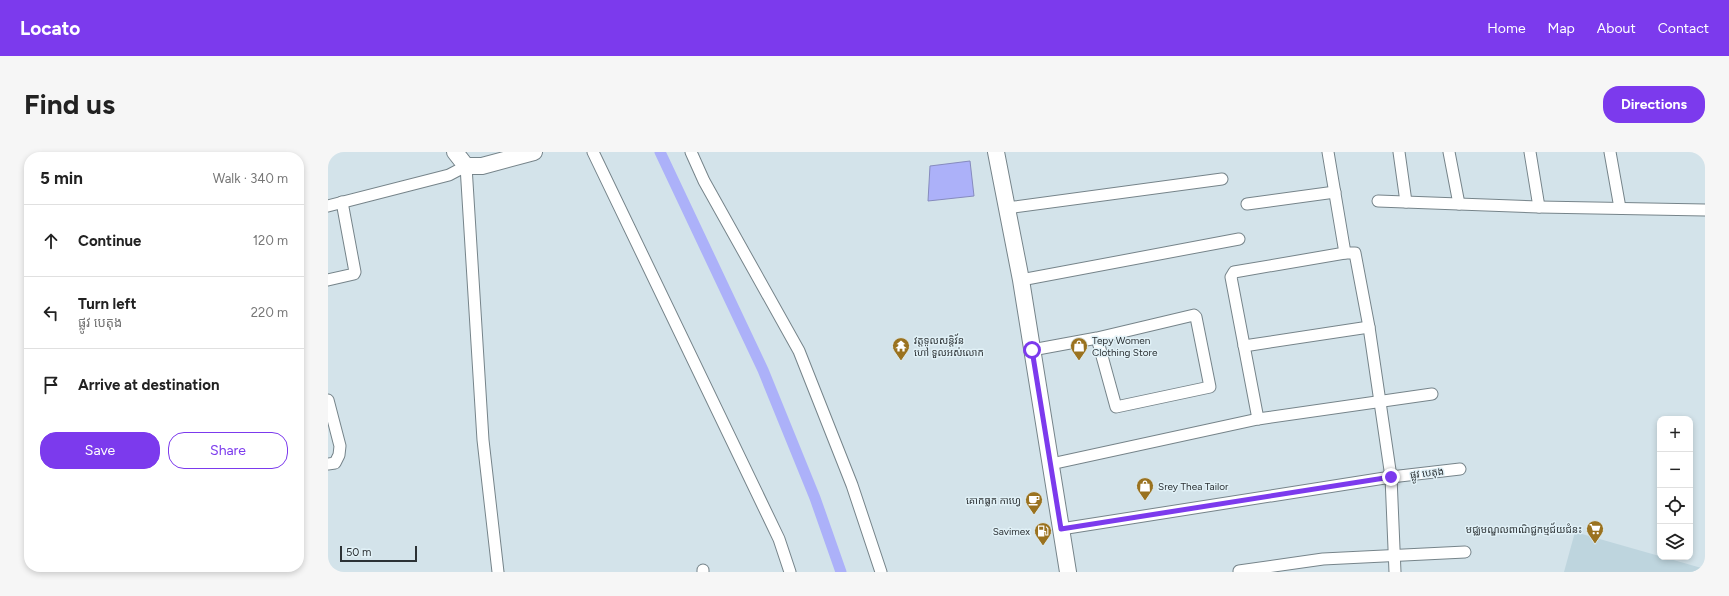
<!DOCTYPE html>
<html lang="en">
<head>
<meta charset="utf-8">
<style>
  body { margin:0; font-family:Figtree,"Noto Sans Khmer",sans-serif; background:#f6f6f6; color:#222 }
  .controls { position:absolute; right:12px; bottom:12px; display:grid; overflow:hidden; border-radius:8px; box-shadow:0 2px 6px #0003 }
  .controls button { width:36px; height:36px; display:grid; place-items:center; padding:0; border:0; border-bottom:1px solid #e0e0e0; background:#fff; color:#222; font:20px sans-serif }
  .scale { position:absolute; left:12px; bottom:10px; width:77px; box-sizing:border-box; padding-left:4px; border:2px solid #2c3235; border-top:0; font-size:11px; line-height:14px; white-space:nowrap; color:#2c3235; -webkit-text-stroke:3px #e1f1f7; paint-order:stroke }
  .stop { position:absolute; width:12px; height:12px; margin:-9px; border:3px solid #7c3aed; border-radius:50%; background:#fff }
  .stop.end { background:#7c3aed; border-color:#fff; box-shadow:0 1px 4px #0008 }
  .list { margin:0; padding:0; list-style:none }
  h2 { display:flex; justify-content:space-between; align-items:center; height:52px; margin:0; padding:0 16px; font-size:17px }
  h2 small { font-size:13px; font-weight:400; color:#767676 }
  .list li { display:grid; grid-template-columns:26px 1fr auto; gap:12px; align-items:center; box-sizing:border-box; height:72px; padding:0 16px; border-top:1px solid #e0e0e0 }
  .list b { display:block; font-size:15px; white-space:nowrap }
  .list p { margin:0; font-size:13px; white-space:nowrap; color:#767676 }
  .list em { font-size:13px; font-style:normal; color:#767676 }
  .actions { display:flex; gap:8px; padding:12px 16px }
  .actions a { flex:1; padding:9px 0; border:1px solid #7c3aed; border-radius:16px; text-align:center; font-size:14px; color:#7c3aed }
  .actions .main { background:#7c3aed; color:#fff }
  .icon { flex:none; width:22px; height:22px; fill:none; stroke:currentColor; stroke-width:2; stroke-linecap:round; stroke-linejoin:round }
  .map { position:relative; flex:none; width:1377px; height:420px; overflow:hidden; border-radius:16px }
  header { display:flex; align-items:center; gap:24px; box-sizing:border-box; height:56px; padding:0 20px; background:#7c3aed; color:#fff }
  header strong { font-size:19px }
  nav { display:flex; gap:22px; margin-inline-start:auto; font-size:14px }
  .intro { display:flex; align-items:center; justify-content:space-between; box-sizing:border-box; height:96px; padding:0 24px }
  h1 { margin:0; font-size:28px }
  .button { padding:10px 18px; border-radius:16px; background:#7c3aed; color:#fff; font-size:14px; font-weight:700 }
  main { display:flex; gap:24px; padding:0 24px }
  aside { flex:1; background:#fff; border-radius:16px; box-shadow:0 2px 6px #0003 }
  .map>svg:first-child { display:block }
  .built { fill:#bed5de }
  .water { fill:#acb1f9; stroke:#868bbe }
  .lines { fill:none; stroke-linecap:round; stroke-linejoin:round }
  .canal { stroke:#acb1f9; stroke-width:11 }
  .street-casing { stroke:#76848a; stroke-width:13 }
  .secondary-casing { stroke:#76848a; stroke-width:18 }
  .street { stroke:#fff; stroke-width:11 }
  .secondary { stroke:#fff; stroke-width:16 }
  .route { stroke:#7c3aed; stroke-width:5 }
  .labels { text-anchor:middle; dominant-baseline:central; stroke-width:3; stroke-linejoin:round; paint-order:stroke }
  .poi-label { font-size:10px; fill:#2c3235; stroke:#e1f1f7; text-anchor:start }
  .street-label { font-size:10px; fill:#2c3235; stroke:#e1f1f7 }
</style>
</head>
<body>
<header>
<strong>Locato</strong>
<nav><a>Home</a><a>Map</a><a>About</a><a>Contact</a></nav>
</header>
<div class="intro"><h1>Find us</h1><a class="button">Directions</a></div>
<main>
<aside>
<h2>5 min<small>Walk · 340 m</small></h2>
<ul class="list">
<li><svg class="icon" aria-label="ahead" viewBox="0 0 24 24"><path d="M12 20V5M6 11l6-6 6 6"/></svg><div><b>Continue</b></div><em>120 m</em></li>
<li><svg class="icon" aria-label="left" viewBox="0 0 24 24"><path d="M17 20v-9H6M10 6l-5 5 5 5"/></svg><div><b>Turn left</b><p>ផ្លូវ បេតុង</p></div><em>220 m</em></li>
<li><svg class="icon" aria-label="arrive" viewBox="0 0 24 24"><path d="M6 21V4h12l-3 4 3 4H6"/></svg><div><b>Arrive at destination</b></div></li>
</ul>
<div class="actions"><a class="main">Save</a><a>Share</a></div>
</aside>
<div class="map">
<svg width="1377" height="420" viewBox="0 0 1377 420">
  <rect width="100%" height="100%" fill="#d3e3ea"/>
  <!-- built -->
  <path class="built" d="M1247 380 1377 417V420H1236Z"/>
  <!-- water -->
  <path class="water" d="M642 9 646 44 600 49 602 14Z"/>
  <g class="lines">
    <!-- canal -->
    <path class="canal" d="M332 0 435 218 487 346 513 420"/>
    <!-- street casing -->
    <g class="street-casing">
      <g id="street">
        <path d="M265 0 451 387 462 420"/>
        <path d="M363 0 376 29 471 199 524 333 553 420"/>
        <path d="M1000 0 1017 101"/>
        <path d="M1071 0 1078 50"/>
        <path d="M1121 0 1131 52"/>
        <path d="M1202 0 1211 55"/>
        <path d="M1282 0 1292 56"/>
        <path d="M1050 49 1211 55 1377 58"/>
        <path d="M919 52 1007 40"/>
        <path d="M0 54 121 23 138 14 155 288 170 420"/>
        <path d="M679 56 894 27"/>
        <path d="M0 128 26 122 27 120 14 50"/>
        <path d="M693 128 911 87"/>
        <path d="M916 194 1041 175"/>
        <path d="M704 198 769 186 866 163 868 165 882 235 788 255 769 186"/>
        <path d="M0 248 12 294 11 303 7 311 0 312"/>
        <path d="M930 267 903 125 906 120 1017 101H1027L1041 175 1063 325 1067 420"/>
        <path d="M723 312 930 267 1104 242"/>
        <path d="M733 377 1063 325 1132 317"/>
        <path d="M375 418V420"/>
        <path d="M911 419 995 407 1137 400"/>
      </g>
    </g>
    <!-- secondary casing -->
    <g class="secondary-casing">
      <g id="secondary">
        <path d="M127 0 138 14H154L206 0"/>
        <path d="M668 0 693 128 740 420"/>
      </g>
    </g>
    <!-- street -->
    <use href="#street" class="street"/>
    <!-- secondary -->
    <use href="#secondary" class="secondary"/>
  </g>
  <g class="lines">
    <!-- route -->
    <path class="route" d="M704 198 733 377 1063 325"/>
  </g>
  <!-- icons -->
  <defs>
    <g id="temple-pin" transform="scale(0.9)"><path d="M0 17L-7.5 6A9.5 9.5 0 1 1 7.5 6Z" fill="#9a721f" stroke="#e1f1f7"/><path d="M0-6L5-2H3V0L6.5 2.5H4V6H1.5V3h-3V6H-4V2.5H-6.5L-3 0V-2H-5Z" fill="#fff"/></g>
    <g id="shop-pin" transform="scale(0.9)"><path d="M0 17L-7.5 6A9.5 9.5 0 1 1 7.5 6Z" fill="#9a721f" stroke="#e1f1f7"/><path d="M-5-2.5h2.3a2.7 3.5 0 0 1 5.4 0H5L5.5 6h-11ZM-1.5-2.5h3a1.5 2.3 0 0 0-3 0Z" fill="#fff"/></g>
    <g id="cafe-pin" transform="scale(0.9)"><path d="M0 17L-7.5 6A9.5 9.5 0 1 1 7.5 6Z" fill="#9a721f" stroke="#e1f1f7"/><path d="M-5.5-4.5H6V0H3Q3 3.5 0 3.5H-2.5Q-5.5 3.5-5.5 0ZM3-3.2v2h1.7v-2ZM-6 4.5H4V6H-6Z" fill="#fff"/></g>
    <g id="supermarket-pin" transform="scale(0.9)"><path d="M0 17L-7.5 6A9.5 9.5 0 1 1 7.5 6Z" fill="#9a721f" stroke="#e1f1f7"/><path d="M-6-5.5h2.5l.6 2H6L4.5 2H-2.5L-4.4-4H-6ZM-1.5 3.2a1.3 1.3 0 1 0 .1 0ZM3 3.2a1.3 1.3 0 1 0 .1 0Z" fill="#fff"/></g>
    <g id="fuel-pin" transform="scale(0.9)"><path d="M0 17L-7.5 6A9.5 9.5 0 1 1 7.5 6Z" fill="#9a721f" stroke="#e1f1f7"/><path d="M-5.5-6h7V0h2V4h1.3V-2.5L3-4.5l.8-.8L6-3V5H2.5V1h-1V6h-7ZM-4.2-4.7v3.2H.2V-4.7Z" fill="#fff"/></g>
  </defs>
  <g fill-rule="evenodd">
    <use href="#temple-pin" x="573" y="194"/>
    <use href="#shop-pin" x="751" y="194"/>
    <use href="#shop-pin" x="817" y="334"/>
    <use href="#cafe-pin" x="706" y="348"/>
    <use href="#supermarket-pin" x="1267" y="377"/>
    <use href="#fuel-pin" x="715" y="379"/>
  </g>
  <g class="labels">
    <!-- poi labels -->
    <g class="poi-label">
      <text x="586" y="188">វត្តទូលសន្តិវ័ន<tspan x="586" dy="12">ហៅ ទួលអស់លោក</tspan></text>
      <text x="764" y="188">Tepy Women<tspan x="764" dy="12">Clothing Store</tspan></text>
      <text x="830" y="334">Srey Thea Tailor</text>
      <text x="693" y="348" text-anchor="end">គោកធ្លក កាហ្វេ</text>
      <text x="1254" y="377" text-anchor="end">មជ្ឈមណ្ឌលពាណិជ្ជកម្មជ័យជំនះ</text>
      <text x="702" y="379" text-anchor="end">Savimex</text>
    </g>
    <!-- street labels -->
    <g class="street-label">
      <text transform="translate(1099 321) rotate(-7)">ផ្លូវ បេតុង</text>
    </g>
  </g>
</svg>
<div class="controls">
<button>+</button>
<button>−</button>
<button><svg class="icon" aria-label="locate" viewBox="0 0 24 24"><circle cx="12" cy="12" r="6"/><path d="M12 2v4M12 18v4M2 12h4M18 12h4"/></svg></button>
<button><svg class="icon" aria-label="layers" viewBox="0 0 24 24"><path d="M12 4l9 5-9 5-9-5zM3 14l9 5 9-5"/></svg></button>
</div>
<div class="scale">50 m</div>
<div class="stop" style="left:704px;top:198px"></div>
<div class="stop end" style="left:1063px;top:325px"></div>
</div>
</main>
</body>
</html>
